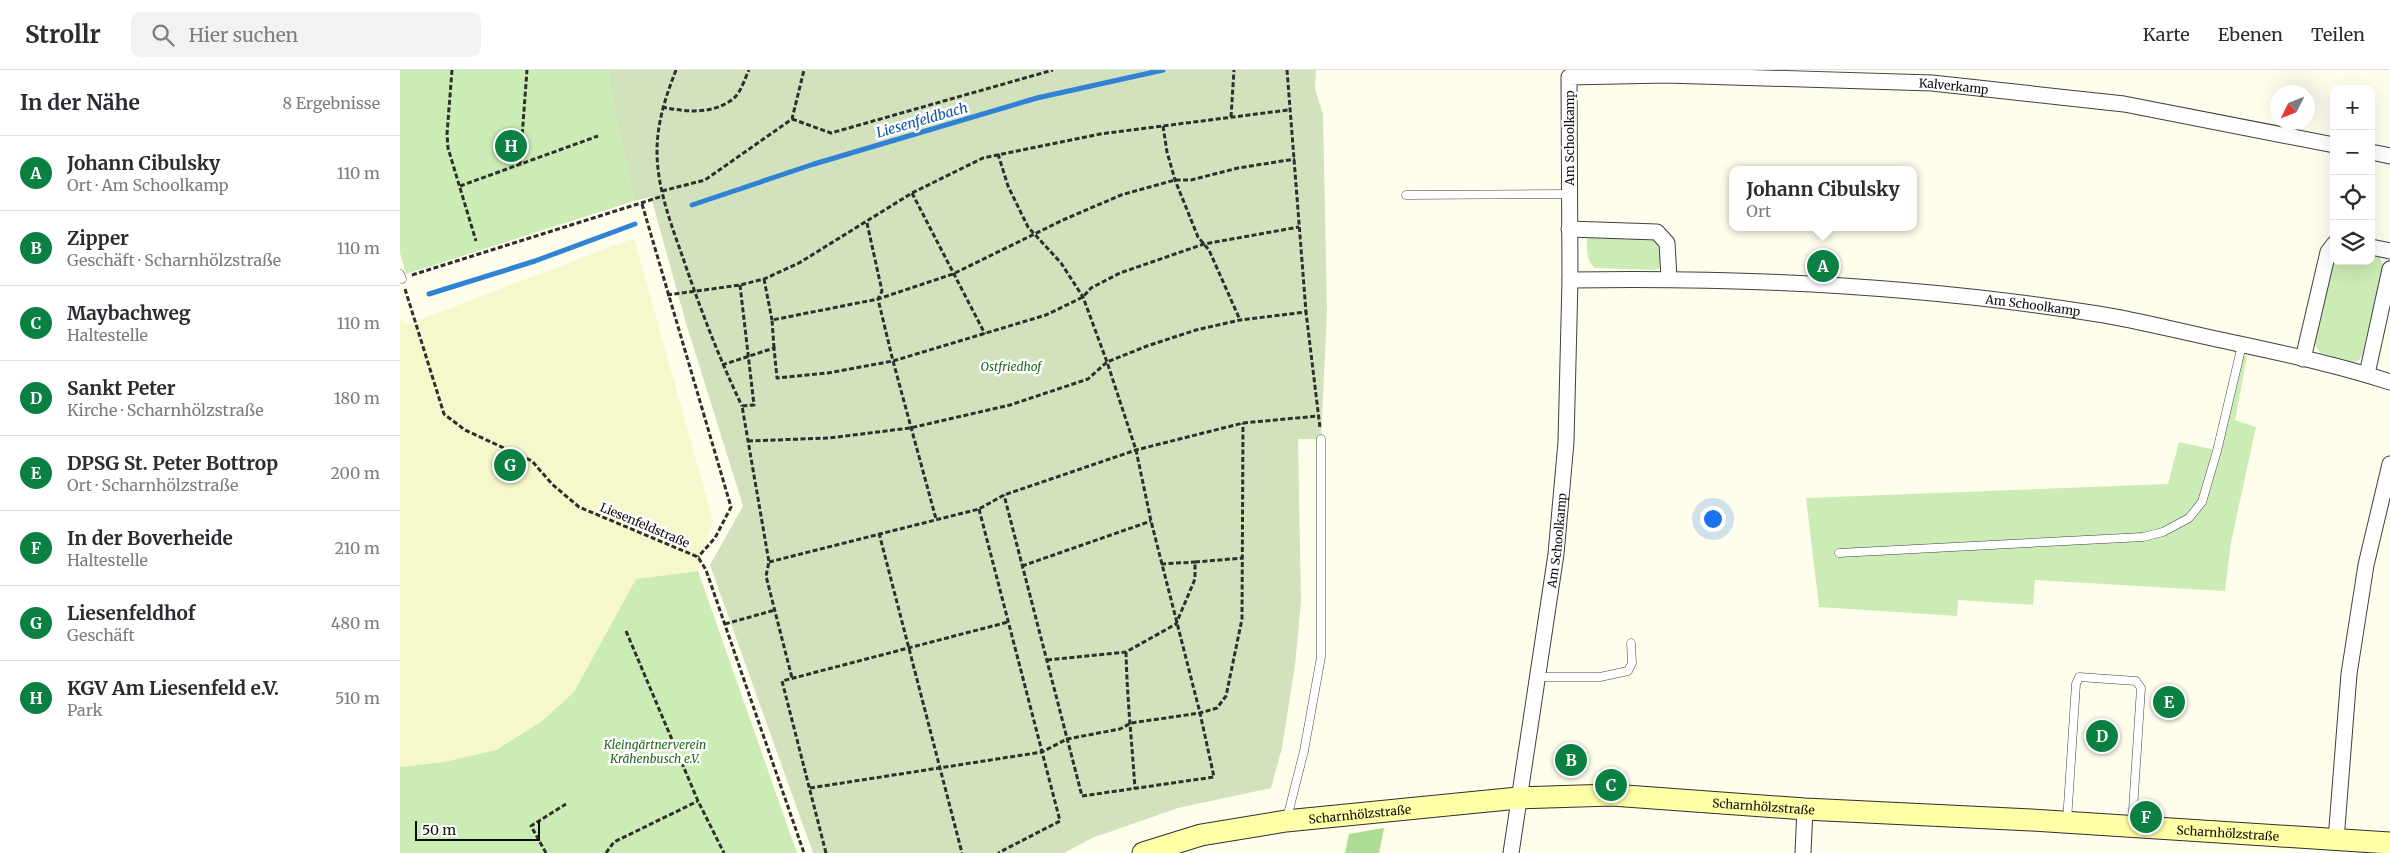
<!DOCTYPE html>
<html lang="de">
<head>
<meta charset="utf-8">
<style>
  body { margin:0; font-family:Merriweather,serif; background:#f2f2f3; color:#2b2b33 }
  .controls { position:absolute; right:15px; top:15px; display:grid; overflow:hidden; border-radius:10px; box-shadow:0 5px 20px #0002 }
  .controls button { width:45px; height:45px; display:grid; place-items:center; padding:0; border:0; border-bottom:1px solid #e1e1e2; background:#fff; color:#2b2b33; font:25px sans-serif }
  .compass { position:absolute; left:1870px; top:15px; width:45px; height:45px; border-radius:50%; background:#fff; box-shadow:0 5px 20px #0002; rotate:227deg }
  .scale { position:absolute; left:15px; bottom:12px; width:125px; box-sizing:border-box; padding-left:5px; border:2px solid #0d0d0d; border-top:0; font-size:14px; line-height:18px; white-space:nowrap; color:#0d0d0d; -webkit-text-stroke:4px #fff; paint-order:stroke }
  .you { position:absolute; left:1312px; top:448px; width:18px; height:18px; margin:-12px; border:4px solid #fff; border-radius:50%; background:#1a73e8; box-shadow:0 0 0 8px #1a73e833 }
  .badge { display:grid; place-items:center; width:32px; height:32px; border-radius:50%; background:#0b8043; color:#fff; font-size:16px; font-weight:700 }
  .pin { position:absolute; translate:-50% -50%; border:2px solid #fff; box-shadow:0 1px 5px #0006 }
  .popup { position:absolute; left:1329px; top:96px; width:188px; height:65px; box-sizing:border-box; display:grid; place-content:center; border-radius:10px; background:#fff; filter:drop-shadow(0 1px 4px #0005); font-size:16px; white-space:nowrap; color:#7c7c81 }
  .popup b { font-size:19px; color:#2b2b33 }
  .popup::after { content:''; position:absolute; left:50%; top:100%; margin-left:-10px; border:10px solid transparent; border-top-color:#fff }
  .list { margin:0; padding:0; list-style:none }
  h2 { display:flex; justify-content:space-between; align-items:center; height:65px; margin:0; padding:0 20px; font-size:21px }
  h2 small { font-size:16px; font-weight:400; color:#7c7c81 }
  .list li { display:grid; grid-template-columns:32px 1fr auto; gap:15px; align-items:center; box-sizing:border-box; height:75px; padding:0 20px; border-top:1px solid #e1e1e2 }
  .list b { display:block; font-size:19px; white-space:nowrap }
  .list p { margin:0; font-size:16px; white-space:nowrap; color:#7c7c81 }
  .list em { font-size:16px; font-style:normal; color:#7c7c81 }
  .icon { flex:none; width:28px; height:28px; fill:none; stroke:currentColor; stroke-width:2; stroke-linecap:round; stroke-linejoin:round }
  .map { position:relative; flex:none; width:1990px; height:783px; overflow:hidden }
  header { display:flex; align-items:center; gap:30px; box-sizing:border-box; height:70px; padding:0 25px; background:#fff; border-bottom:1px solid #e1e1e2 }
  header strong { font-size:24px }
  nav { display:flex; gap:28px; margin-inline-start:auto; font-size:18px }
  .search { width:350px; height:45px; background:#f2f2f3; display:flex; align-items:center; gap:12px; box-sizing:border-box; padding:0 18px; border-radius:10px; color:#7c7c81; font-size:19px }
  main { display:flex }
  aside { flex:1; background:#fff }
  .map>svg:first-child { display:block }
  .farmland { fill:#f6f7cb }
  .green { fill:#cbecb4 }
  .forest { fill:#acdd92 }
  .cemetery { fill:#d2e2bc }
  .lines { fill:none; stroke-linecap:round; stroke-linejoin:round }
  .stream { stroke:#3082d5; stroke-width:5 }
  .lane-casing { stroke:#404040; stroke-width:9 }
  .street-casing { stroke:#404040; stroke-width:17 }
  .secondary-casing { stroke:#2f2f2f; stroke-width:23 }
  .path { stroke:#2f2f2f; stroke-width:3; stroke-dasharray:5 2.5; stroke-linecap:butt }
  .lane { stroke:#fff; stroke-width:8 }
  .street { stroke:#fff; stroke-width:15 }
  .secondary { stroke:#ffffa7; stroke-width:21 }
  .labels { text-anchor:middle; dominant-baseline:central; stroke-width:5; stroke-linejoin:round; paint-order:stroke }
  .street-label { font-size:12px; fill:#0d0d0d; stroke:#fff }
  .park-label { font-size:12px; font-style:italic; fill:#216819; stroke:#fff }
  .water-label { font-size:14px; font-style:italic; fill:#0f54a5; stroke:#fff }
</style>
</head>
<body>
<header>
<strong>Strollr</strong>
<div class="search"><svg class="icon" aria-label="search" viewBox="0 0 24 24"><circle cx="10" cy="10" r="6"/><path d="M15 15l6 6"/></svg>Hier suchen</div>
<nav><a>Karte</a><a>Ebenen</a><a>Teilen</a></nav>
</header>
<main>
<aside>
<h2>In der Nähe<small>8 Ergebnisse</small></h2>
<ul class="list">
<li><span class="badge">A</span><div><b>Johann Cibulsky</b><p>Ort · Am Schoolkamp</p></div><em>110 m</em></li>
<li><span class="badge">B</span><div><b>Zipper</b><p>Geschäft · Scharnhölzstraße</p></div><em>110 m</em></li>
<li><span class="badge">C</span><div><b>Maybachweg</b><p>Haltestelle</p></div><em>110 m</em></li>
<li><span class="badge">D</span><div><b>Sankt Peter</b><p>Kirche · Scharnhölzstraße</p></div><em>180 m</em></li>
<li><span class="badge">E</span><div><b>DPSG St. Peter Bottrop</b><p>Ort · Scharnhölzstraße</p></div><em>200 m</em></li>
<li><span class="badge">F</span><div><b>In der Boverheide</b><p>Haltestelle</p></div><em>210 m</em></li>
<li><span class="badge">G</span><div><b>Liesenfeldhof</b><p>Geschäft</p></div><em>480 m</em></li>
<li><span class="badge">H</span><div><b>KGV Am Liesenfeld e.V.</b><p>Park</p></div><em>510 m</em></li>
</ul>
</aside>
<div class="map">
<svg width="1990" height="783" viewBox="0 0 1990 783">
  <rect width="100%" height="100%" fill="#fffdec"/>
  <!-- farmland -->
  <path class="farmland" d="M234 168 313 451 298 501 236 509 174 622 141 652 96 680 44 692 0 697V249L6 255Z"/>
  <!-- green -->
  <g class="green">
    <path d="M0 0H210V20L234 131 6 204 0 183Z"/>
    <path d="M1187 168H1252L1262 176 1261 197 1255 200 1195 198C1186 190 1187 180 1187 168Z"/>
    <path d="M1971 184 1980 187 1983 195 1962 286 1958 291 1953 292 1920 283 1915 274 1934 189V191H1971Z"/>
    <path d="M1837 284 1847 286 1835 350 1856 357 1831 472 1825 521 1635 510 1633 535 1558 530 1557 546 1419 537 1406 428 1768 414 1779 372 1816 380Z"/>
    <path d="M298 501 397 783H0V697L44 692 96 680 141 652 174 622 236 509Z"/>
  </g>
  <!-- forest -->
  <path class="forest" d="M984 758 979 783H945L949 764Z"/>
  <!-- cemetery -->
  <path class="cemetery" d="M210 0H916L915 19 923 44 927 241 921 369H898L901 532 895 595 882 678 871 718 778 738 692 768 664 783H413L310 495 343 436 286 253 251 127 234 131 210 20Z"/>
  <g class="lines">
    <!-- stream -->
    <g class="stream">
      <path d="M292 135 414 94 637 28 763 0"/>
      <path d="M29 224 135 191 235 154"/>
    </g>
    <!-- lane casing -->
    <g class="lane-casing">
      <g id="lane">
        <path d="M1006 125 1169 124"/>
        <path d="M0 204 2 209"/>
        <path d="M1439 483 1743 467 1763 462 1789 448 1802 432 1817 381 1842 275"/>
        <path d="M1138 607H1200L1228 601 1232 593 1231 573"/>
        <path d="M887 748 904 681 921 587V369"/>
        <path d="M1667 751 1676 614 1679 607 1736 611 1741 618 1732 755"/>
      </g>
    </g>
    <!-- street casing -->
    <g class="street-casing">
      <g id="street">
        <path d="M1971 82 1990 86"/>
        <path d="M1169 159 1257 162 1267 173 1269 208"/>
        <path d="M1971 177 1990 181"/>
        <path id="s1" d="M1170 210 1169 7 1266 5 1532 13 1724 34 1934 75"/>
        <path d="M1903 289 1928 182 1934 174"/>
        <path d="M1967 304 1990 199"/>
        <path d="M1936 770 1949 604 1966 495 1990 394"/>
        <path id="s2" d="M1111 783 1156 484 1166 372 1170 210C1347 207 1523 216 1698 244 1736 250 1774 260 1812 268 1871 281 1932 293 1990 312"/>
        <path d="M1403 783 1405 739"/>
      </g>
    </g>
    <!-- secondary casing -->
    <g class="secondary-casing">
      <g id="secondary">
        <path id="s3" d="M743 783 801 765 886 751 1118 728 1212 725 1405 739 1631 750 1990 773"/>
      </g>
    </g>
    <!-- path -->
    <g class="path">
      <path d="M52 0 47 64 48 78 76 171"/>
      <path d="M276 0C266 26 257 52 257 81 257 118 271 154 283 188 300 238 319 288 342 336"/>
      <path d="M887 0 906 242"/>
      <path d="M262 37C286 42 314 45 334 28 341 22 345 8 349 0"/>
      <path d="M831 47 834 0"/>
      <path d="M392 49 431 63 653 0"/>
      <path d="M763 56 767 82 775 110 798 167 809 180 840 250"/>
      <path d="M598 84 608 116 628 157 661 193 683 227 707 292 736 380 751 451 800 643 814 707 682 726 604 425"/>
      <path d="M120 94 127 0"/>
      <path d="M60 116 198 66"/>
      <path d="M262 121 305 110 392 49 404 0"/>
      <path d="M512 123 585 264"/>
      <path d="M242 134 331 437 315 468 298 487"/>
      <path d="M467 153 482 221 478 229 493 291 536 449"/>
      <path d="M12 205 263 126"/>
      <path d="M364 209 372 250"/>
      <path d="M340 215 354 335 342 336 369 492 366 506 392 608"/>
      <path d="M5 219 44 344 65 360 132 391 152 414 179 437 298 487 306 500 404 783"/>
      <path d="M267 225 340 215 364 209 399 193 512 123 583 88 700 64 888 40"/>
      <path d="M374 278 372 250 478 229 553 204 663 150 721 125 775 110H791L838 98 895 89"/>
      <path d="M322 295 374 278 377 308 428 303 493 291 646 245 683 227 691 218 720 203 804 174 899 157"/>
      <path d="M348 371 429 368 510 358 610 335 688 309 707 292 747 276 796 260 840 250 906 242 920 358"/>
      <path d="M579 439 660 751 598 783"/>
      <path d="M479 463 562 783"/>
      <path d="M369 492 579 439 604 425 736 380 843 353 918 346"/>
      <path d="M761 494 795 492"/>
      <path d="M622 496 751 451"/>
      <path d="M325 554 375 540"/>
      <path d="M226 561 298 731 324 783"/>
      <path d="M726 582C727 628 732 673 735 719"/>
      <path d="M647 590 726 582 776 554 795 509V492L843 488"/>
      <path d="M410 718 642 682 667 669 720 659 731 653 800 643 817 638 826 626 842 549 843 353"/>
      <path d="M146 783 131 756 166 734"/>
      <path d="M206 783 214 772 298 731"/>
      <path d="M426 783 382 611 608 552"/>
    </g>
    <!-- lane -->
    <use href="#lane" class="lane"/>
    <!-- street -->
    <use href="#street" class="street"/>
    <!-- secondary -->
    <use href="#secondary" class="secondary"/>
  </g>
  <g class="labels">
    <!-- street labels -->
    <g class="street-label">
      <text stroke="none"><textPath href="#s1" startOffset="588">Kalverkamp</textPath></text>
      <text transform="translate(1169 68) rotate(-90)">Am Schoolkamp</text>
      <text stroke="none"><textPath href="#s2" startOffset="1041">Am Schoolkamp</textPath></text>
      <text transform="translate(245 455) rotate(23)">Liesenfeldstraße</text>
      <text stroke="none"><textPath href="#s2" startOffset="316">Am Schoolkamp</textPath></text>
      <text stroke="none"><textPath href="#s3" startOffset="626">Scharnhölzstraße</textPath></text>
      <text stroke="none"><textPath href="#s3" startOffset="221">Scharnhölzstraße</textPath></text>
      <text stroke="none"><textPath href="#s3" startOffset="1091">Scharnhölzstraße</textPath></text>
    </g>
    <!-- park labels -->
    <g class="park-label">
      <text x="611" y="296">Ostfriedhof</text>
      <text x="255" y="674">Kleingärtnerverein<tspan x="255" dy="14">Krähenbusch e.V.</tspan></text>
    </g>
    <!-- water labels -->
    <g class="water-label">
      <text transform="translate(522 50) rotate(-16)">Liesenfeldbach</text>
    </g>
  </g>
</svg>
<div class="controls">
<button>+</button>
<button>−</button>
<button><svg class="icon" aria-label="locate" viewBox="0 0 24 24"><circle cx="12" cy="12" r="6"/><path d="M12 2v4M12 18v4M2 12h4M18 12h4"/></svg></button>
<button><svg class="icon" aria-label="layers" viewBox="0 0 24 24"><path d="M12 4l9 5-9 5-9-5zM3 14l9 5 9-5"/></svg></button>
</div>
<svg class="compass" viewBox="-18 -18 36 36"><path d="M0-13l5 13h-10z" fill="#e53935"/><path d="M0 13l5-13h-10z" fill="#7c7c81"/></svg>
<div class="scale">50 m</div>
<div class="you"></div>
<div class="pin badge" style="left:1423px;top:196px">A</div>
<div class="popup"><b>Johann Cibulsky</b>Ort</div>
<div class="pin badge" style="left:1171px;top:690px">B</div>
<div class="pin badge" style="left:1211px;top:715px">C</div>
<div class="pin badge" style="left:1702px;top:666px">D</div>
<div class="pin badge" style="left:1769px;top:632px">E</div>
<div class="pin badge" style="left:1746px;top:747px">F</div>
<div class="pin badge" style="left:110px;top:395px">G</div>
<div class="pin badge" style="left:111px;top:76px">H</div>
</div>
</main>
</body>
</html>
